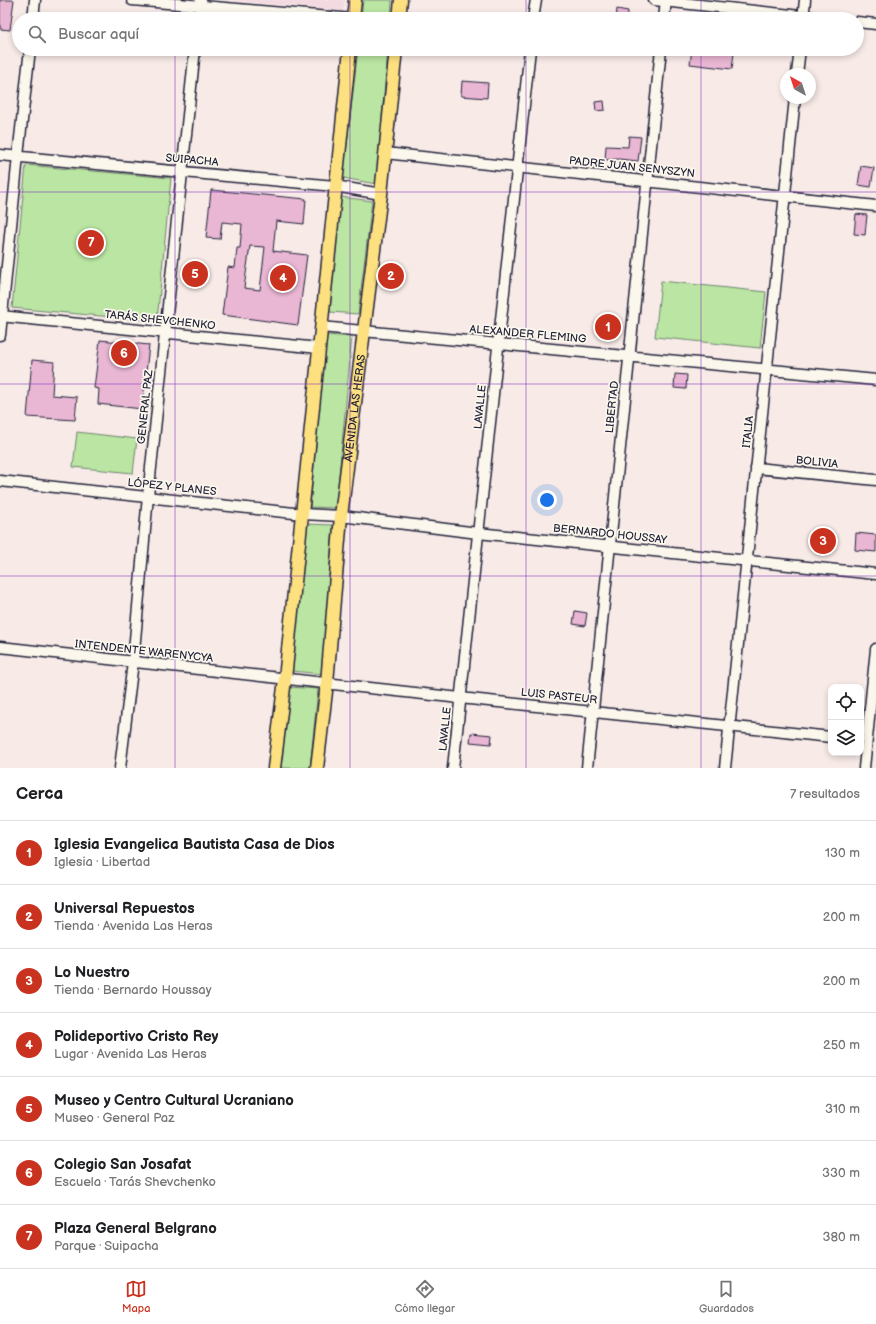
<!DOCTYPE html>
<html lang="es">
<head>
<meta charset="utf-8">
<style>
  body { margin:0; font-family:"Balsamiq Sans",sans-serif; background:#f2f2f2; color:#202124 }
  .controls { position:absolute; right:12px; bottom:12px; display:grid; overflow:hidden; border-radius:8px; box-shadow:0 2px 6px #0003 }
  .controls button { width:36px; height:36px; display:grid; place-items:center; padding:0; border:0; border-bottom:1px solid #e0e0e0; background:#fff; color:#202124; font:20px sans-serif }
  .compass { position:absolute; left:780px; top:68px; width:36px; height:36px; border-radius:50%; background:#fff; box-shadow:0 2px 6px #0003; rotate:321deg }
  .you { position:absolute; left:547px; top:500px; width:14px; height:14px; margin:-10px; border:3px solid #fff; border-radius:50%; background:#1a73e8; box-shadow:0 0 0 6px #1a73e833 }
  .badge { display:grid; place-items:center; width:26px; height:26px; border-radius:50%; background:#c8321e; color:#fff; font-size:13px; font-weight:700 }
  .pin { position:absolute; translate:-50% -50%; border:2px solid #fff; box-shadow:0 1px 4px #0006 }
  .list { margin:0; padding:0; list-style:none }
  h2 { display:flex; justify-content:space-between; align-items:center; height:52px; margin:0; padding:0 16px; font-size:17px }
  h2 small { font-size:13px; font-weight:400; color:#757577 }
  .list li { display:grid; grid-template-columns:26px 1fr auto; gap:12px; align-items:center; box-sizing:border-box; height:64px; padding:0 16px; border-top:1px solid #e0e0e0 }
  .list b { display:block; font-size:15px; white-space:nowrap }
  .list p { margin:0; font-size:13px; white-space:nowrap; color:#757577 }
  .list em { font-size:13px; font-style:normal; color:#757577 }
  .icon { flex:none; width:22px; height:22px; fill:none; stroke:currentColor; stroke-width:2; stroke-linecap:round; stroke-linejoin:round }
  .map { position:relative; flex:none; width:876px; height:768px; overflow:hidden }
  .search { position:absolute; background:#fff; box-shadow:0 2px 6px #0003; left:12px; right:12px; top:12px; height:44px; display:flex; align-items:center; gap:10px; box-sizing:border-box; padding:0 14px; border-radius:22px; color:#757577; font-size:15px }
  .sheet { height:500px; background:#fff }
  nav { display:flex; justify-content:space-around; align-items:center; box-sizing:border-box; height:56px; border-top:1px solid #e0e0e0; background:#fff; font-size:11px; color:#757577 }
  nav a { display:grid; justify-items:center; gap:2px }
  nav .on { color:#c8321e }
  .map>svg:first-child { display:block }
  .built { fill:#f3dae1 }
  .green { fill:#bae5a2; stroke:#6e846e }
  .building { fill:#e9b6d3; stroke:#22223b; fill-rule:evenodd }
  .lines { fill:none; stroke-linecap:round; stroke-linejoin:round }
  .minor-casing { stroke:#22223b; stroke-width:13 }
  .major-casing { stroke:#22223b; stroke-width:15 }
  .minor { stroke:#fbf7ec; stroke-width:10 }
  .major { stroke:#fde080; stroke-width:12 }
  .grid { fill:none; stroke:#7b2cbf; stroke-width:1; stroke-opacity:0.55 }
  .labels { text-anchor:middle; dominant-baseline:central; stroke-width:3.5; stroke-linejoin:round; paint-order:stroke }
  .street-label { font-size:11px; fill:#22223b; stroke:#fbf7ec }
</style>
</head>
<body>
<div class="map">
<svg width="876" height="768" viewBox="0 0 876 768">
  <rect width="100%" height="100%" fill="#f7eae7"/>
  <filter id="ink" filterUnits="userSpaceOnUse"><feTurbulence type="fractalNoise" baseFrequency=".025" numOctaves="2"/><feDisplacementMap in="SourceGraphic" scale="8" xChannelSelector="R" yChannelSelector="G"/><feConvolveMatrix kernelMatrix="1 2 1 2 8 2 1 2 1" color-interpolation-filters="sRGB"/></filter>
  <g filter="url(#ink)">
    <!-- built -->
    <path class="built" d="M228 0H345L343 11Z"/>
    <!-- green -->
    <g class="green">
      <path d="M363 0H392L391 19H361Z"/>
      <path d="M358 49H388L376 184 343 178Z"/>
      <path d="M26 165 171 178 157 321 12 308Z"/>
      <path d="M341 197 372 201 358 314 330 312Z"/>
      <path d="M661 281 766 292 760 348 655 337Z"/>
      <path d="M326 335 352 337 336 508 310 507Z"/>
      <path d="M77 432 137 439 133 473 73 467Z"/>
      <path d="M306 524 333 525 322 674 292 671Z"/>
      <path d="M289 687 318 689 310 768H281Z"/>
    </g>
    <!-- building -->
    <g class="building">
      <path d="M0 0H14L10 30 0 29Z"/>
      <path d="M617 9 628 11 627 19H616Z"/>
      <path d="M692 49H704L734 53 732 69 690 64Z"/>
      <path d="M462 81 488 83 487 98 461 96Z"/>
      <path d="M604 101 605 110 596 111 595 102Z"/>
      <path d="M629 136 641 137 638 161 619 159 605 160 606 146 628 147Z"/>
      <path d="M861 166 874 168 871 187 858 185Z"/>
      <path d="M211 190 306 199 304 224 276 221 273 251 307 255 298 325 222 315 228 267 235 268 237 248H240L242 224 222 222 220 239 206 238ZM250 246 265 247 260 290 244 288Z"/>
      <path d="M856 214 867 215 865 235 854 234Z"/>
      <path d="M100 340 149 345 142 409 98 404 99 389 94 388Z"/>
      <path d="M32 360 54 362 52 395 77 397 75 420 27 417Z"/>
      <path d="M675 374 687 375 686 389 674 388Z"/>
      <path d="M856 533 876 535V552L855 550Z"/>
      <path d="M575 611 587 613 585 626 573 624Z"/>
      <path d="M471 733 492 735 491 744 470 742Z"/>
    </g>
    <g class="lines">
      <!-- minor casing -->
      <g class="minor-casing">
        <g id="minor">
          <path d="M132 0 353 19"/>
          <path d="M654 0 829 19"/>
          <path d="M33 19 35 0"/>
          <path d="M199 19 201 0"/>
          <path d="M533 19 536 0"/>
          <path d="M664 19 666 0"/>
          <path d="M803 19 805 0"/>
          <path d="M857 22 876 24"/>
          <path d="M797 74 800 49"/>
          <path d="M385 153 876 206"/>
          <path d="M0 155 335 186 381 194"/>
          <path d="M0 316 319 348"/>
          <path d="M321 327 876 380"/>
          <path d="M0 335 18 156 30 49"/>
          <path d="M756 468 876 480"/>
          <path d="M0 481 303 514 341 516 478 533 876 574"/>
          <path d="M0 647 460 698 831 737"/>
          <path d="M120 768 133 662 148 496 195 49"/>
          <path d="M453 768 530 49"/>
          <path d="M587 768 661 49"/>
          <path d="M725 768 795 98"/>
          <path d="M864 768 876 649"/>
        </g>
      </g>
      <!-- major casing -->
      <g class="major-casing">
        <g id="major">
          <path d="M353 19 355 0"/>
          <path d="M399 19 401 0"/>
          <path d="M274 768 285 679 350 49"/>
          <path id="s1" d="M317 768 327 683 341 516 381 194 396 49"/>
        </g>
      </g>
      <!-- minor -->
      <use href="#minor" class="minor"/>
      <!-- major -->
      <use href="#major" class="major"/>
    </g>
  </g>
  <!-- grid -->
  <path class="grid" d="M175 0V19M350 0V19M526 0V19M701 0V19M175 49V768M350 49V768M526 49V768M701 49V768M0 192H876M0 384H876M0 576H876"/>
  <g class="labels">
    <!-- street labels -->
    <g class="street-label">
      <text transform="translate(192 160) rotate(5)">SUIPACHA</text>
      <text transform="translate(632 167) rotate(6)">PADRE JUAN SENYSZYN</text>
      <text transform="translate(160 320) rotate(6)">TARÁS SHEVCHENKO</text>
      <text transform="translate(528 334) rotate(5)">ALEXANDER FLEMING</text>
      <text transform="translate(145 407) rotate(-84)">GENERAL PAZ</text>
      <text transform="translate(480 407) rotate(-84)">LAVALLE</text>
      <text transform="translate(612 407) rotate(-84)">LIBERTAD</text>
      <text stroke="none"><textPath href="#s1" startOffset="362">AVENIDA LAS HERAS</textPath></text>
      <text transform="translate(748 432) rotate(-84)">ITALIA</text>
      <text transform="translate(817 462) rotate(6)">BOLIVIA</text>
      <text transform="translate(172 487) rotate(6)">LÓPEZ Y PLANES</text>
      <text transform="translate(610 534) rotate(6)">BERNARDO HOUSSAY</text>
      <text transform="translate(144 651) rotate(6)">INTENDENTE WARENYCYA</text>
      <text transform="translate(559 696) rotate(6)">LUIS PASTEUR</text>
      <text transform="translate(445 729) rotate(-84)">LAVALLE</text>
    </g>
  </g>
</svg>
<div class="controls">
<button><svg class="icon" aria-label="locate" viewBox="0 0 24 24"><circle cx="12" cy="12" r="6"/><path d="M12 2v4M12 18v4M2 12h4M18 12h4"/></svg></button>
<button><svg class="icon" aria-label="layers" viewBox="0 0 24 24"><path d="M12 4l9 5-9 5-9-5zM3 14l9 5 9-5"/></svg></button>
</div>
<svg class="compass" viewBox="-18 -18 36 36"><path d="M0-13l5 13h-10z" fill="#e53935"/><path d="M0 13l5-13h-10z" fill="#757577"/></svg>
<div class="you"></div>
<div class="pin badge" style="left:608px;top:327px">1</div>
<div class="pin badge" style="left:391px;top:276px">2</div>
<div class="pin badge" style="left:823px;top:541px">3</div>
<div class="pin badge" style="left:283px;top:278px">4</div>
<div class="pin badge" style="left:195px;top:274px">5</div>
<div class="pin badge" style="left:124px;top:353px">6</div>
<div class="pin badge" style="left:91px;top:243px">7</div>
<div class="search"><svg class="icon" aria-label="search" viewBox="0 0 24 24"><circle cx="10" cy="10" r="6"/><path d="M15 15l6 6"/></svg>Buscar aquí</div>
</div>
<section class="sheet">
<h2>Cerca<small>7 resultados</small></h2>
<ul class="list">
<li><span class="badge">1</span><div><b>Iglesia Evangelica Bautista Casa de Dios</b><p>Iglesia · Libertad</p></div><em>130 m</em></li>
<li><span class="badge">2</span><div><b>Universal Repuestos</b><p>Tienda · Avenida Las Heras</p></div><em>200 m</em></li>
<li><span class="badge">3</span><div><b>Lo Nuestro</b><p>Tienda · Bernardo Houssay</p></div><em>200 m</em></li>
<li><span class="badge">4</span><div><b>Polideportivo Cristo Rey</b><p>Lugar · Avenida Las Heras</p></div><em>250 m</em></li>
<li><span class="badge">5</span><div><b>Museo y Centro Cultural Ucraniano</b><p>Museo · General Paz</p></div><em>310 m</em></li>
<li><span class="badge">6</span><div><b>Colegio San Josafat</b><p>Escuela · Tarás Shevchenko</p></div><em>330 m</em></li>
<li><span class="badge">7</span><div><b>Plaza General Belgrano</b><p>Parque · Suipacha</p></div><em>380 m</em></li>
</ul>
</section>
<nav>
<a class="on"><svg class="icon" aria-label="map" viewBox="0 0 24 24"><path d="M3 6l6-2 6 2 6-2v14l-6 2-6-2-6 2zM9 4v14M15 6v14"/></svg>Mapa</a>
<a><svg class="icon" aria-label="directions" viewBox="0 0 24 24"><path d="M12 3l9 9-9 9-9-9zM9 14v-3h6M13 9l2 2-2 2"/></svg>Cómo llegar</a>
<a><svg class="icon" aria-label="saved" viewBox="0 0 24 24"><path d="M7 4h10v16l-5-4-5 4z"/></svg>Guardados</a>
</nav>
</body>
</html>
